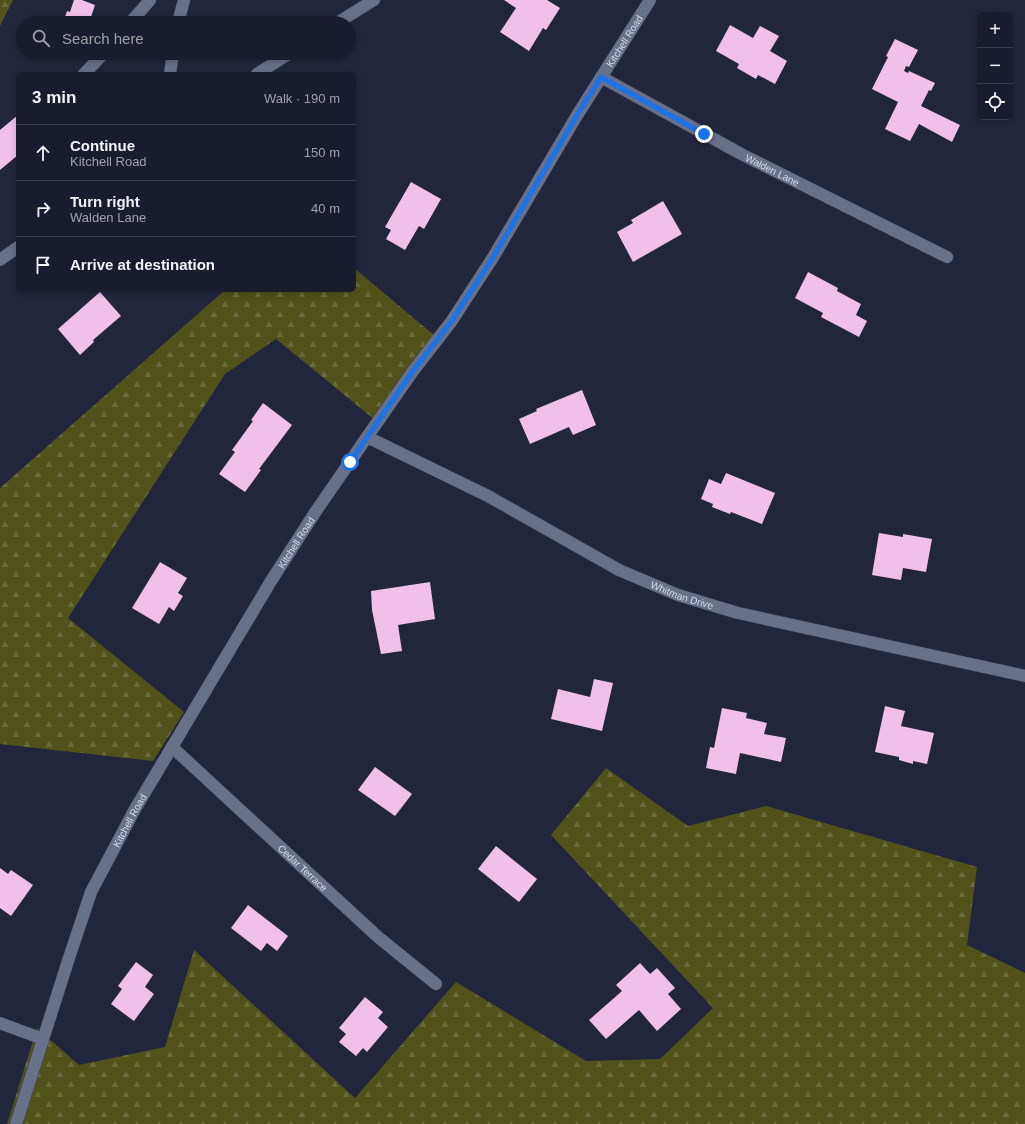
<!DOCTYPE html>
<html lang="en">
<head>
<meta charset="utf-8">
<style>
  body { margin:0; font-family:Helvetica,sans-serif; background:#26293a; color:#f1f3f6 }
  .controls { position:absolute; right:12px; top:12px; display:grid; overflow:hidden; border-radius:6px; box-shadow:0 2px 6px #0003 }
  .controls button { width:36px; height:36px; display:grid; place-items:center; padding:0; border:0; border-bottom:1px solid #373a4a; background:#191c2e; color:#f1f3f6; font:20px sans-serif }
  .stop { position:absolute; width:12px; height:12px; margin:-9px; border:3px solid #1a73e8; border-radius:50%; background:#fff }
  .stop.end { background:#1a73e8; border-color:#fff; box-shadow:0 1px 4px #0008 }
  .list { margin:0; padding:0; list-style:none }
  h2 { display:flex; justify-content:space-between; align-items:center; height:52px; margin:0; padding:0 16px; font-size:17px }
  h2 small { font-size:13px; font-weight:400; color:#9fa1aa }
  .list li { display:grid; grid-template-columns:26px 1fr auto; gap:12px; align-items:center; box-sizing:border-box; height:56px; padding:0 16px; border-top:1px solid #373a4a }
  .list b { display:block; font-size:15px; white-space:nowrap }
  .list p { margin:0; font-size:13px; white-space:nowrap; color:#9fa1aa }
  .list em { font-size:13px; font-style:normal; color:#9fa1aa }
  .icon { flex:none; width:22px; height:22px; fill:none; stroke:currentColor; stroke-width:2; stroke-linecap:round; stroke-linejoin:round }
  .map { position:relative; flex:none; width:1025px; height:1124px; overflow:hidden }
  .search { position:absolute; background:#191c2e; box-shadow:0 2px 6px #0003; left:16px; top:16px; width:340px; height:44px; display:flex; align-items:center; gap:10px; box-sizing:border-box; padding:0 14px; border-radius:22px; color:#9fa1aa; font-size:15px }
  .panel { position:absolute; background:#191c2e; box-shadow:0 2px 6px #0003; left:16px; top:72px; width:340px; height:220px; border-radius:6px }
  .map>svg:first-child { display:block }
  .forest { fill:url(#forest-firs) }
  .building { fill:#f0c0eb }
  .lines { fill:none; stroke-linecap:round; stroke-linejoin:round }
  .minor-casing { stroke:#3b4053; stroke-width:13 }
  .minor { stroke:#68708a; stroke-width:12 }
  .route { stroke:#1a73e8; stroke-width:5 }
  .labels { text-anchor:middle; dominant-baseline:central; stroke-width:4; stroke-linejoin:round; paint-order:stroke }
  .street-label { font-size:10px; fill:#d8ddec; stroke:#171c32 }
</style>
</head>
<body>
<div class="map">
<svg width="1025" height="1124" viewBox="0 0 1025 1124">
  <defs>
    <pattern id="forest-firs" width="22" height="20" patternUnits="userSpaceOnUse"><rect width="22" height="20" fill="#515219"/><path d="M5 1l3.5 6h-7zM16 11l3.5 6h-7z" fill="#696a3b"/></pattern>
  </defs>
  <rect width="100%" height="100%" fill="#21263d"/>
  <!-- forest -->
  <g class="forest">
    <path d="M0 0H13L0 26Z"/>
    <path d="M354 268 435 336 375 420 276 339 225 374 68 618 184 712 153 761 0 744V488L225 290H354Z"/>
    <path d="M606 768 688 826 766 806 977 867 967 945 1025 973V1124H7L37 1028 79 1065 165 1047 194 950 355 1098 456 982 586 1061 660 1059 713 1008 551 835Z"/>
  </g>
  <!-- building -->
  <g class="building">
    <path d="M74 0H82L95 5 89 23H63L67 11 70 12Z"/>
    <path d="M504 0H547L560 8 546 30 543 28 529 51 500 32 516 8Z"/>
    <path d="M730 25 753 38 760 26 779 36 770 51 787 61 775 84 758 75 756 79 737 68 739 64 716 51Z"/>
    <path d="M895 39 918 50 909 67 906 66 904 71 908 73 909 71 935 83 931 91 929 90 921 106 960 125 952 142 919 124 910 141 885 129 898 102 872 89 888 57 886 56Z"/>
    <path d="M18 115V155L0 170V130Z"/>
    <path d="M411 182 441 199 424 229 419 226 405 250 386 239 391 230 385 227Z"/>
    <path d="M663 201 682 234 633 262 617 232 633 223 631 220Z"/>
    <path d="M808 272 838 288 837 291 861 304 856 315 867 321 859 337 821 317 823 313 795 298Z"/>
    <path d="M100 292 121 316 93 340 94 342 80 355 58 329Z"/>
    <path d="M582 390 596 425 573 435 569 427 530 444 519 419 537 411 536 409Z"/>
    <path d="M263 403 292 425 259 469 261 470 245 492 219 474 235 452 232 450 253 421 251 420Z"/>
    <path d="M726 473 775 493 762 524 731 512 730 514 712 507 713 504 701 499 709 479 721 484Z"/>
    <path d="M879 533 903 537V534L932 539 926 572 903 568 901 580 872 575Z"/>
    <path d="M160 562 187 578 178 593 183 596 174 611 169 607 159 624 132 608Z"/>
    <path d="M430 582 435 619 398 625 402 651 381 654 372 610 371 591Z"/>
    <path d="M594 679 613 683 602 731 551 719 558 689 590 697Z"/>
    <path d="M885 706 905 711 901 726 934 733 927 764 913 761V764L899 760V757L875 752Z"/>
    <path d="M722 708 747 713 746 718 767 723 764 734 786 738 781 762 740 753 736 774 706 768 710 747 714 748Z"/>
    <path d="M375 767 412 794 395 816 358 790Z"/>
    <path d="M496 846 537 879 519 902 478 869Z"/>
    <path d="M0 868 8 874 11 870 33 885 11 916 0 908Z"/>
    <path d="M248 905 288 936 277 951 267 943 261 951 231 928Z"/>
    <path d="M136 962 153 975 145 987 154 994 134 1021 111 1004 122 989 118 986Z"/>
    <path d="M640 963 650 974 657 968 675 988 668 994 681 1009 657 1031 639 1010 606 1039 589 1020 622 991 616 985Z"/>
    <path d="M365 997 383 1012 378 1018 388 1027 367 1052 363 1048 356 1056 339 1042 346 1034 339 1028Z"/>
  </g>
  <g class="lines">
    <!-- minor casing -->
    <g class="minor-casing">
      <g id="minor">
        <path d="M130 23 150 0"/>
        <path d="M178 23 184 0"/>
        <path d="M337 23 374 0"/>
        <path d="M84 74 104 53"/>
        <path d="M170 74 173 53"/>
        <path d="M257 74 290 53"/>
        <path id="s1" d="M601 77 743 155 947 257"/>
        <path d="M0 260 18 247"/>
        <path id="s2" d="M367 437 488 496 619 570 678 595 738 613 1025 676"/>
        <path id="s3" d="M172 747 378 937 436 984"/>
        <path d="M0 1023 43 1039"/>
        <path id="s4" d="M16 1124 68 961 91 892 135 809 271 581 314 514 367 437 413 371 451 322 492 259 576 117 650 0"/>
      </g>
    </g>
    <!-- minor -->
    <use href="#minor" class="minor"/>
  </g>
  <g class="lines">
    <!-- route -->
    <path class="route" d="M350 462 413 371 451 322 492 259 576 117 601 77 704 134"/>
  </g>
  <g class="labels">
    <!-- street labels -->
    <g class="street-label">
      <text stroke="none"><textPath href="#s4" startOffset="1249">Kitchell Road</textPath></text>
      <text stroke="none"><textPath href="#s1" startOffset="195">Walden Lane</textPath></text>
      <text stroke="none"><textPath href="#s4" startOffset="649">Kitchell Road</textPath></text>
      <text stroke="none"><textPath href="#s2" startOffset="353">Whitman Drive</textPath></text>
      <text stroke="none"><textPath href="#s4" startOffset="325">Kitchell Road</textPath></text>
      <text stroke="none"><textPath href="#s3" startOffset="178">Cedar Terrace</textPath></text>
    </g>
  </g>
</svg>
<div class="controls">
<button>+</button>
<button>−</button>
<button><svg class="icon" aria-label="locate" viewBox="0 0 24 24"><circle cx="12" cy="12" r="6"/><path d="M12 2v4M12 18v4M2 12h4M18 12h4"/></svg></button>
</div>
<div class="stop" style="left:350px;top:462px"></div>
<div class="stop end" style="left:704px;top:134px"></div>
<div class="search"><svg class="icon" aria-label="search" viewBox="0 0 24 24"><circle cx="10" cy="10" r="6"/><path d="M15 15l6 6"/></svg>Search here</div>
<section class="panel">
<h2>3 min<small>Walk · 190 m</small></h2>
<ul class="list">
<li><svg class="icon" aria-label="ahead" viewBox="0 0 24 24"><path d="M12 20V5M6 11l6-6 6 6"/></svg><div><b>Continue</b><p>Kitchell Road</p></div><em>150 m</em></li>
<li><svg class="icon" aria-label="right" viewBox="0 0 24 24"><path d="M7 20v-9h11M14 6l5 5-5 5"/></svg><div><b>Turn right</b><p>Walden Lane</p></div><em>40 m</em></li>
<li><svg class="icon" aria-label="arrive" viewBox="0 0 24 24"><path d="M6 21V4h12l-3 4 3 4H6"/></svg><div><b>Arrive at destination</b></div></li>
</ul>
</section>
</div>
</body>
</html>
